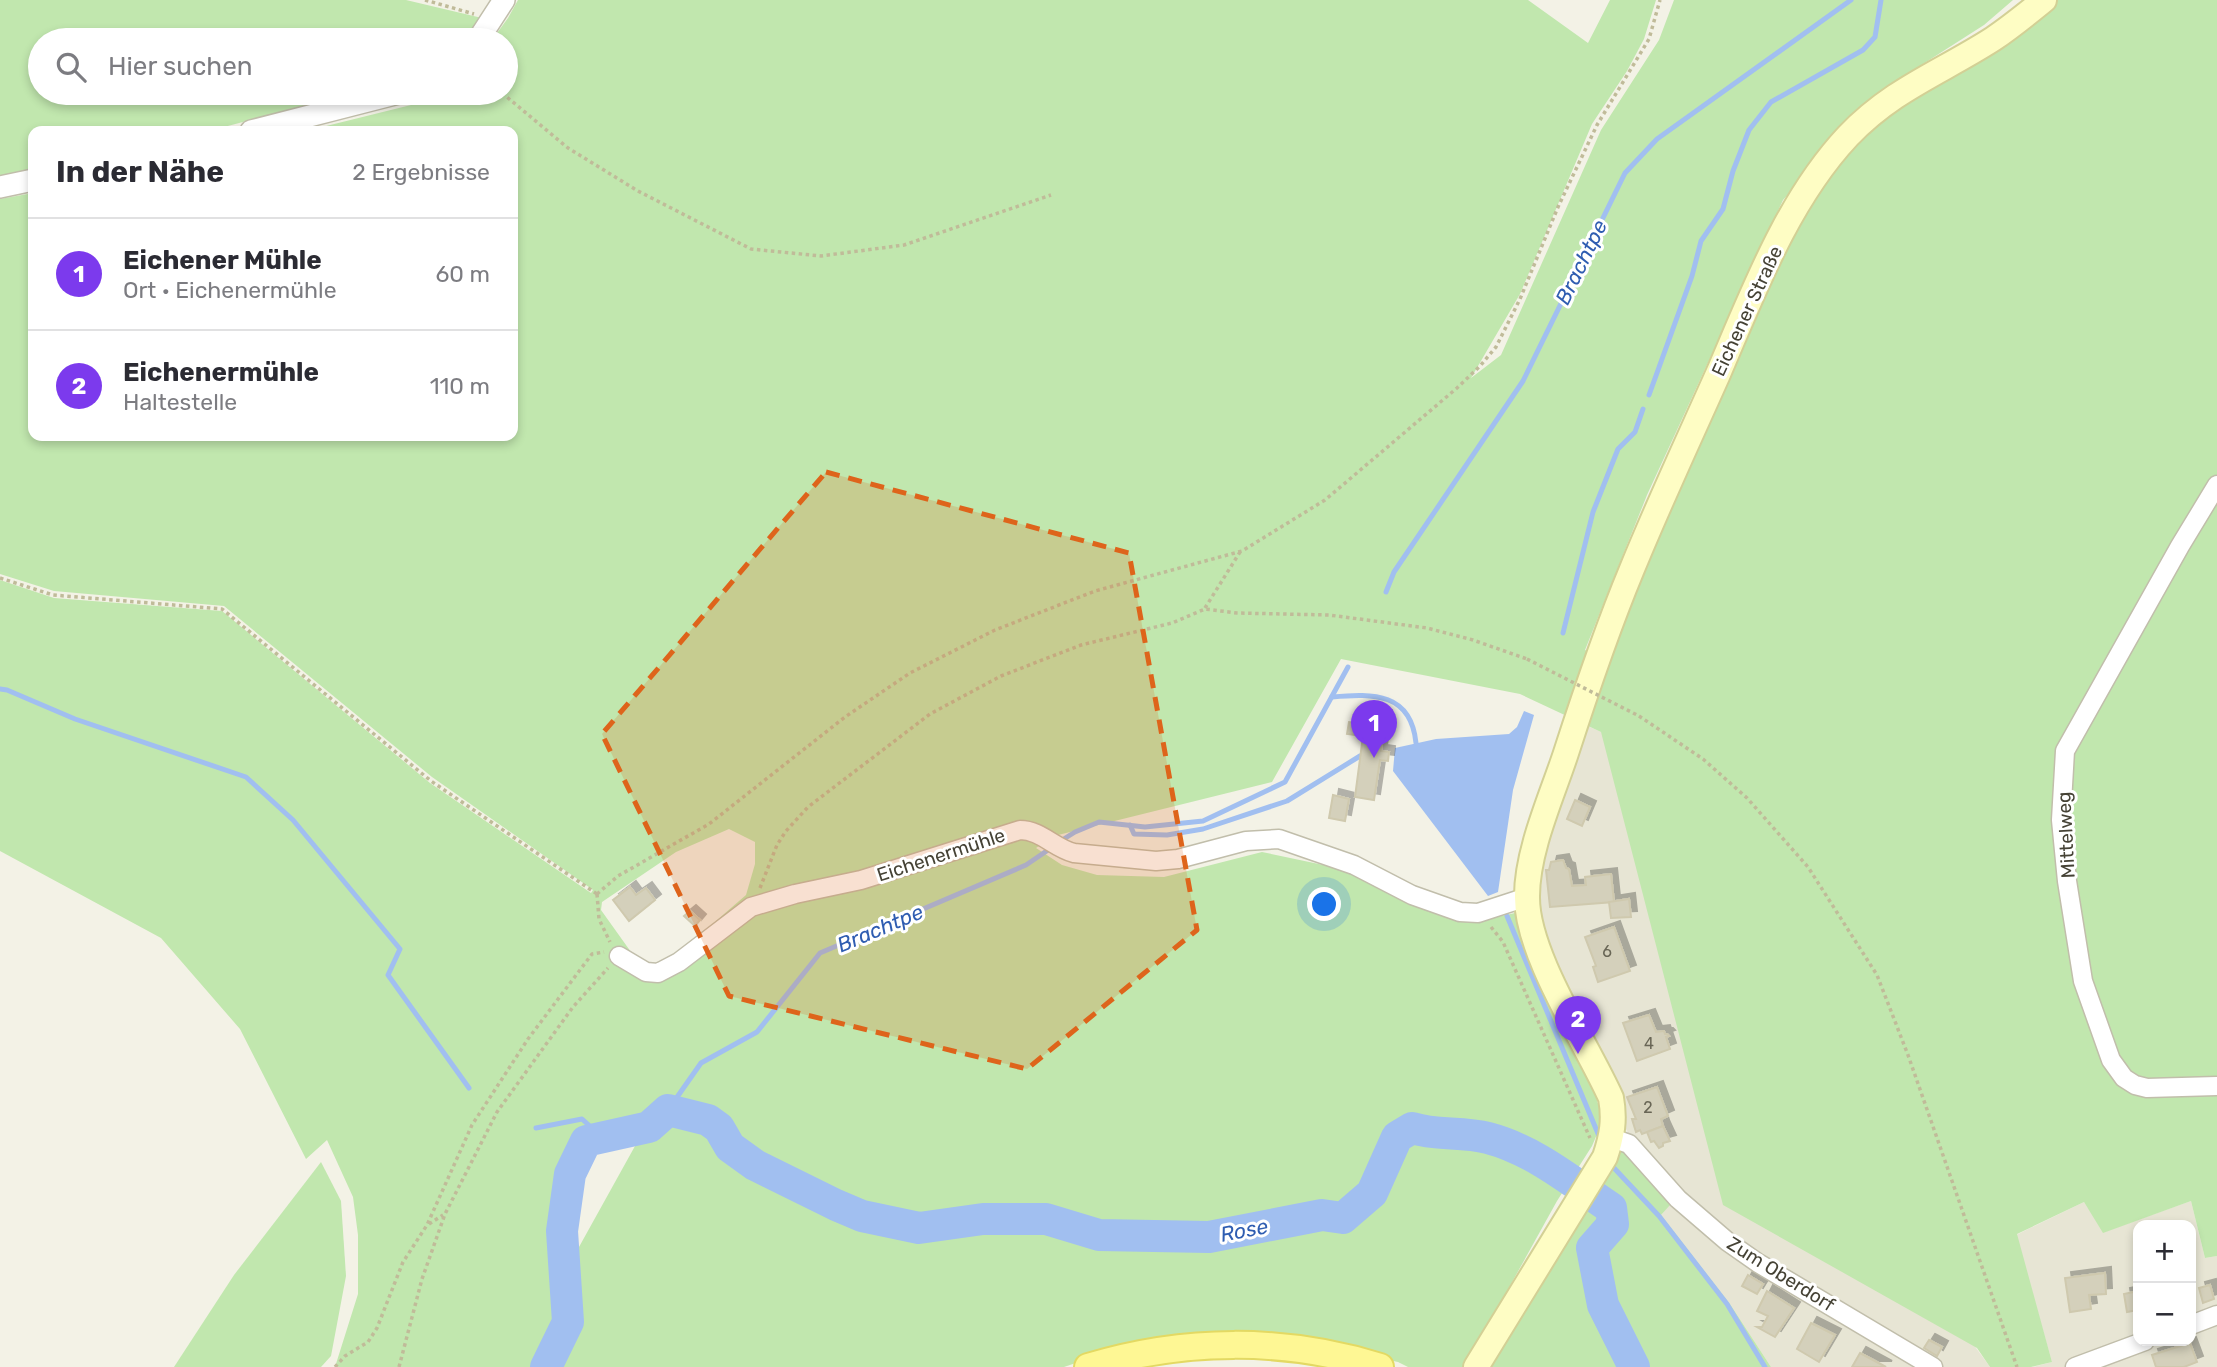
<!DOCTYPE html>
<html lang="de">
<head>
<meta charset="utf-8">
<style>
  body { margin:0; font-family:Rubik,sans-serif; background:#f2f2f3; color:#2b2b33 }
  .controls { position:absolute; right:21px; bottom:21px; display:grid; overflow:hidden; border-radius:14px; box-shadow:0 4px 10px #0003 }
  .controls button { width:63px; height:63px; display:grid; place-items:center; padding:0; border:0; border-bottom:2px solid #e1e1e2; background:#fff; color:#2b2b33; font:35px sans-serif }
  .you { position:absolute; left:1325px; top:905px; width:24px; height:24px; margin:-18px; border:5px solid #fff; border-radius:50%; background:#1a73e8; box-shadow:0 0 0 10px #1a73e833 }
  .badge { display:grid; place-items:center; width:46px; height:46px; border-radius:50%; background:#7c3aed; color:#fff; font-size:23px; font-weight:700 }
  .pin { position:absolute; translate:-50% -58px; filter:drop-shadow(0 2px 4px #0008) }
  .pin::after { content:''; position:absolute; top:37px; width:24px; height:21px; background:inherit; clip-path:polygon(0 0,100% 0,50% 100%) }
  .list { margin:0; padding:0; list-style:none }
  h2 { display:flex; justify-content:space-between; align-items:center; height:91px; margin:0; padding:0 28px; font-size:30px }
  h2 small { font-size:23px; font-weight:400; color:#7c7c81 }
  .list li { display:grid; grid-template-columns:46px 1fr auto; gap:21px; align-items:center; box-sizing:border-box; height:112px; padding:0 28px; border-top:2px solid #e1e1e2 }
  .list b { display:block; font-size:26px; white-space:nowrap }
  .list p { margin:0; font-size:23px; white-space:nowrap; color:#7c7c81 }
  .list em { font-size:23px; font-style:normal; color:#7c7c81 }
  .icon { flex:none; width:38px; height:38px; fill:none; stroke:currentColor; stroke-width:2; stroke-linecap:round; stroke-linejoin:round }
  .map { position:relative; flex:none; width:2217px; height:1367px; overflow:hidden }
  .search { position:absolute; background:#fff; box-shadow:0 4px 10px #0003; left:28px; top:28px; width:490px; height:77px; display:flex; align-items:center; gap:18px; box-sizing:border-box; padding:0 24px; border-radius:38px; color:#7c7c81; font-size:26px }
  .panel { position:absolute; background:#fff; box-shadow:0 4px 10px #0003; left:28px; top:126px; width:490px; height:315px; border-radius:14px }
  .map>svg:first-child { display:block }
  .residential { fill:#e7e5d4; fill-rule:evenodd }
  .green { fill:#c1e7ae; fill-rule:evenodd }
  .water { fill:#a1bff0 }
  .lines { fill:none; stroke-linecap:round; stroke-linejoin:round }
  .stream { stroke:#a1bff0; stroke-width:5 }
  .river { stroke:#a1bff0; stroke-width:32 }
  .building { fill:#d4d0bb; stroke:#cfc9ae; stroke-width:2; filter:url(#shadow) }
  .minor-casing { stroke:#c1beab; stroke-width:21 }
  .tertiary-casing { stroke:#c1beab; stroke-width:24 }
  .secondary-casing { stroke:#d3d095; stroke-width:28 }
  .primary-casing { stroke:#e3d963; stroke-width:30 }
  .path { stroke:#c0bb99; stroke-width:3.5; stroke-dasharray:3.5 3.5; stroke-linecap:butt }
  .minor { stroke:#fff; stroke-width:18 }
  .tertiary { stroke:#fff; stroke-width:21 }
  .secondary { stroke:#fefdc4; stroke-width:24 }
  .primary { stroke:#fef794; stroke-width:26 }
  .path-bridge { stroke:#c0bb99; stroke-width:3.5; stroke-dasharray:3.5 3.5; stroke-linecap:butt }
  .marked { fill:#de641b; fill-opacity:0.2; stroke:#de641b; stroke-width:5; stroke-dasharray:14 9; stroke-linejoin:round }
  .labels { text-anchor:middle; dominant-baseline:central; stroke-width:6; stroke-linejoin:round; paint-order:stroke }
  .number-label { font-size:16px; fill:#696656 }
  .street-label { font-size:19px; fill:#454235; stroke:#fff }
  .water-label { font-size:21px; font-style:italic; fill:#2f5db1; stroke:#fff }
</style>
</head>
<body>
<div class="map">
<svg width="2217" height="1367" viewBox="0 0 2217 1367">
  <defs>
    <filter id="shadow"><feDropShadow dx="6" dy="-6" stdDeviation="0" flood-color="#0004"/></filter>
  </defs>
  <rect width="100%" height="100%" fill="#f3f2e6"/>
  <!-- residential -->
  <g class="residential">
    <path d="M1577 721 1601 732 1976 1348 1990 1367H1771L1730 1304 1661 1215 1678 1195 1633 1142 1606 1092 1527 897Z"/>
    <path d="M2191 1201 2205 1258 2217 1256V1367H2033L2052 1362 2016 1235 2084 1202 2104 1232ZM2138 1225H2191V1341H2138Z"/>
  </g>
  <!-- green -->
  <g class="green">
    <path d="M0 0H406L482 18 462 40H40V93H351L209 131H33V170L0 177Z"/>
    <path d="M518 0H1528L1588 43 1610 0H1656L1644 39 1627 71 1592 124 1520 294 1471 378 1501 355 1601 130 1659 40 1674 0H2013L1984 25 1912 71 1866 108 1783 200 1647 495 1585 650 1600 657 1800 214 1875 116 2055 0H2217V1256L2205 1258 2191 1201 2103 1233 2084 1202 2017 1234 2052 1362 2031 1367H1990L1977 1348 1723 1205 1601 732 1520 694 1341 659 1272 782 1054 836 1036 848 1062 865 1097 875 1164 877 1262 852 1352 871 1407 899 1469 923 1515 913 1534 967 1595 1094 1603 1120 1592 1146 1557 1201 1465 1367H1408L1398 1362 1298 1341 1105 1353 1064 1367H335L358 1294V1235L353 1197 327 1140 306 1159 240 1029 161 938 0 851V580L54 598 222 611 430 783 591 893 593 890 432 777 224 606 54 591 0 574V199L33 193V436H513V131H306L411 105 438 93H506V40H492L508 18ZM729 829 755 842V864L746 895 672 959 653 967 636 959 601 910 602 902 676 852ZM650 1119 574 1256 584 1137Z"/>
    <path d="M1614 1150 1625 1152 1671 1204 1661 1215 1730 1304 1771 1367H1486Z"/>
    <path d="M321 1162 341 1201 346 1276 331 1356 321 1367H174L234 1275Z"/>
  </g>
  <!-- water -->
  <path class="water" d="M1524 711 1534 715 1513 790 1498 892 1488 896 1393 771 1395 748 1436 739 1509 734 1517 727Z"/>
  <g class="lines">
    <!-- stream -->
    <g class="stream">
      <path d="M1649 395 1692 276 1701 241 1723 209 1733 171 1749 130 1771 102 1863 50 1875 37 1881 0"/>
      <path d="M1386 592 1394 572 1523 381 1625 173 1657 139 1851 0"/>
      <path d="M1563 633 1593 512 1618 449 1635 432 1643 409"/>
      <path d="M0 689 7 690 75 719 246 777 293 820 400 949 388 975 469 1088"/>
      <path d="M1332 697C1374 693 1411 693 1416 743"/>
      <path d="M1130 825 1134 834 1167 835 1203 829 1287 801 1360 756"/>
      <path d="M1059 842 1075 832 1099 822 1145 827 1203 821 1285 782 1348 667"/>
      <path d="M1507 916 1599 1136"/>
      <path d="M668 1110 701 1063 757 1032 820 953 1026 865 1051 848"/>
      <path d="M536 1128 582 1119 602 1137"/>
      <path d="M1614 1168 1659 1216 1727 1304 1765 1367"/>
    </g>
    <!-- river -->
    <path class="river" d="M546 1367 568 1322 562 1231 570 1174 586 1141 649 1127 668 1110 708 1120 719 1128 730 1147 755 1165 836 1205 862 1216 919 1228 983 1219H1046L1099 1235 1209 1237 1322 1215 1343 1218 1372 1193 1397 1137 1412 1128C1436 1136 1462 1131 1488 1138 1534 1150 1572 1182 1611 1208L1613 1224 1592 1248 1603 1305 1634 1367"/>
  </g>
  <!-- building -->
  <g class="building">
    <path d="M1376 714 1386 716 1381 751 1389 752 1388 761 1380 760 1374 800 1355 797 1363 736 1347 734 1349 722 1375 725Z"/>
    <path d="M1333 795 1349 799 1345 821 1329 818Z"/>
    <path d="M1575 800 1590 807 1582 826 1567 819Z"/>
    <path d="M1563 860 1566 868 1569 869 1572 886 1586 885 1585 877 1611 874 1614 902 1550 907 1546 870H1549L1551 862Z"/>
    <path d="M630 887 636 895 646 888 655 900 629 921 613 900Z"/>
    <path d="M1629 899 1631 917 1611 918 1609 902Z"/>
    <path d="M690 911 700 920 695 926 684 916Z"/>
    <path d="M1614 927 1630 971 1598 982 1593 967 1596 966 1585 937Z"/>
    <path d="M1649 1015 1656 1032 1664 1031 1665 1034H1667L1669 1036 1666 1037 1670 1049 1637 1061 1623 1023Z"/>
    <path d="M1657 1087 1668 1116 1661 1119 1663 1126 1642 1134 1640 1130 1636 1132 1632 1119H1636L1627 1097Z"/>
    <path d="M1663 1126 1670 1141 1663 1143V1146L1659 1148 1654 1141 1651 1142 1647 1132Z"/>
    <path d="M2105 1273 2106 1294 2089 1295 2091 1309 2070 1312 2065 1278Z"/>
    <path d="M1748 1275 1763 1284 1757 1294 1742 1286Z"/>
    <path d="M2210 1285 2214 1299 2203 1303 2199 1288Z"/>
    <path d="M1767 1291 1794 1308 1775 1337 1757 1327H1762L1768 1316 1757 1311Z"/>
    <path d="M2138 1291V1310L2127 1312 2124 1294Z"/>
    <path d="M1811 1323 1835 1335 1819 1362 1797 1349Z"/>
    <path d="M1929 1340 1942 1347 1937 1356 1924 1348Z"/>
    <path d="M2190 1343 2197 1362 2184 1367H2156L2152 1355Z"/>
    <path d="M1860 1353 1886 1367H1852Z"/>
  </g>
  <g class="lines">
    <!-- minor casing -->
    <g class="minor-casing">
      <g id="minor">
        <path d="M2217 485 2180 546 2065 751 2061 820 2067 881 2083 981 2111 1060 2124 1078 2135 1085 2147 1088 2217 1086"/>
        <path d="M619 956 646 972 658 973 679 962 751 907 795 894 861 880 1020 830C1041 830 1054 848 1074 853L1156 861 1178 859 1246 841 1279 839 1354 865 1412 895 1460 912 1478 913 1527 897"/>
        <path d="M1612 1138 1629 1144 1678 1199 1728 1242 1758 1263 1933 1367"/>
        <path d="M2191 1325 2217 1315"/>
        <path d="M2075 1367 2145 1341"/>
      </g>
    </g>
    <!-- tertiary casing -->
    <g class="tertiary-casing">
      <g id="tertiary">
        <path d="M478 40 504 0"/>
        <path d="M251 131 399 93"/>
        <path d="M0 187 33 180"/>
      </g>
    </g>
    <!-- secondary casing -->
    <g class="secondary-casing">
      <path id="secondary" d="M1476 1367 1605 1157C1612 1136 1615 1120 1611 1098 1587 1044 1526 954 1527 896 1527 850 1552 796 1566 753 1586 691 1607 629 1632 569 1659 503 1689 439 1718 374 1753 293 1787 201 1848 136 1893 89 1940 73 1993 39 2011 27 2028 13 2044 0"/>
    </g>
    <!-- primary casing -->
    <g class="primary-casing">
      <path id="primary" d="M1088 1367C1183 1338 1285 1337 1380 1367"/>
    </g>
    <!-- path -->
    <g class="path">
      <path d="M425 0 474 14"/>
      <path d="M502 93 568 148 638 191 751 249 821 256 904 245 1051 195"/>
      <path d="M0 578 53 595 222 609 431 781 597 894"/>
      <path d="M1205 608 1240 552"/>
      <path d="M1639 716 1703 759 1747 798 1808 867 1877 975 1908 1055 2017 1367"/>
      <path d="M760 888 777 845 786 831 808 807 930 714 1001 676 1081 645 1172 623 1205 609 1237 613 1329 615 1427 628 1473 640 1527 659"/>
      <path d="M597 894 618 876 709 824 845 717 910 673 995 630 1095 591 1242 551 1325 500 1457 388 1480 366 1496 347 1520 299 1558 207 1597 125 1649 39 1660 0"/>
      <path d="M597 894 599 919 610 942"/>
      <path d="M1491 927 1503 942 1590 1138"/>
      <path d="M429 1224 443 1215"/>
      <path d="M335 1367 345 1356 368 1342 377 1328 403 1262 427 1225 472 1125 528 1039 592 954 604 952"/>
      <path d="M399 1367 422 1279 445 1214 497 1112 573 1007 608 968"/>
    </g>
    <!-- minor -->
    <use href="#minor" class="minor"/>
    <!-- tertiary -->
    <use href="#tertiary" class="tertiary"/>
    <!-- secondary -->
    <use href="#secondary" class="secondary"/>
    <!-- primary -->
    <use href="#primary" class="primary"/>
    <!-- path-bridge -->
    <path class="path-bridge" d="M1527 659 1639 716"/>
  </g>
  <!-- marked area -->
  <path class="marked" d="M826 472 1129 553 1197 930 1027 1069 729 996 602 734Z"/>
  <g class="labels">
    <!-- number labels -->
    <g class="number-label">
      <text x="1607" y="951">6</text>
      <text x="1649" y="1043">4</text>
      <text x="1648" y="1107">2</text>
    </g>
    <!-- street labels -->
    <g class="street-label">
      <text transform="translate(1747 311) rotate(-65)">Eichener Straße</text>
      <text transform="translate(2066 835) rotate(-93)">Mittelweg</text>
      <text transform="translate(941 855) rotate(-18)">Eichenermühle</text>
      <text transform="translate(1781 1274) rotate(32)">Zum Oberdorf</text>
    </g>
    <!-- water labels -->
    <g class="water-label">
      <text transform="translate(1581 262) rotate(-64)">Brachtpe</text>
      <text transform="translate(880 928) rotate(-23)">Brachtpe</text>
      <text transform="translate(1244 1230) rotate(-11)">Rose</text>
    </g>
  </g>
</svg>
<div class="controls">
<button>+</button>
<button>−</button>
</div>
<div class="you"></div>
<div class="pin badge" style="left:1374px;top:758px">1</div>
<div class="pin badge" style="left:1578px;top:1054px">2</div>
<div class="search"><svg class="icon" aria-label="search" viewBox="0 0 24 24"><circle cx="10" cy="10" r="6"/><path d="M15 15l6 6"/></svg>Hier suchen</div>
<section class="panel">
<h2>In der Nähe<small>2 Ergebnisse</small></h2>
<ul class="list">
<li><span class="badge">1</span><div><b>Eichener Mühle</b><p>Ort · Eichenermühle</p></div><em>60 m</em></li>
<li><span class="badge">2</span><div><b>Eichenermühle</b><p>Haltestelle</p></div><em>110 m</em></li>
</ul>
</section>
</div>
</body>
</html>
